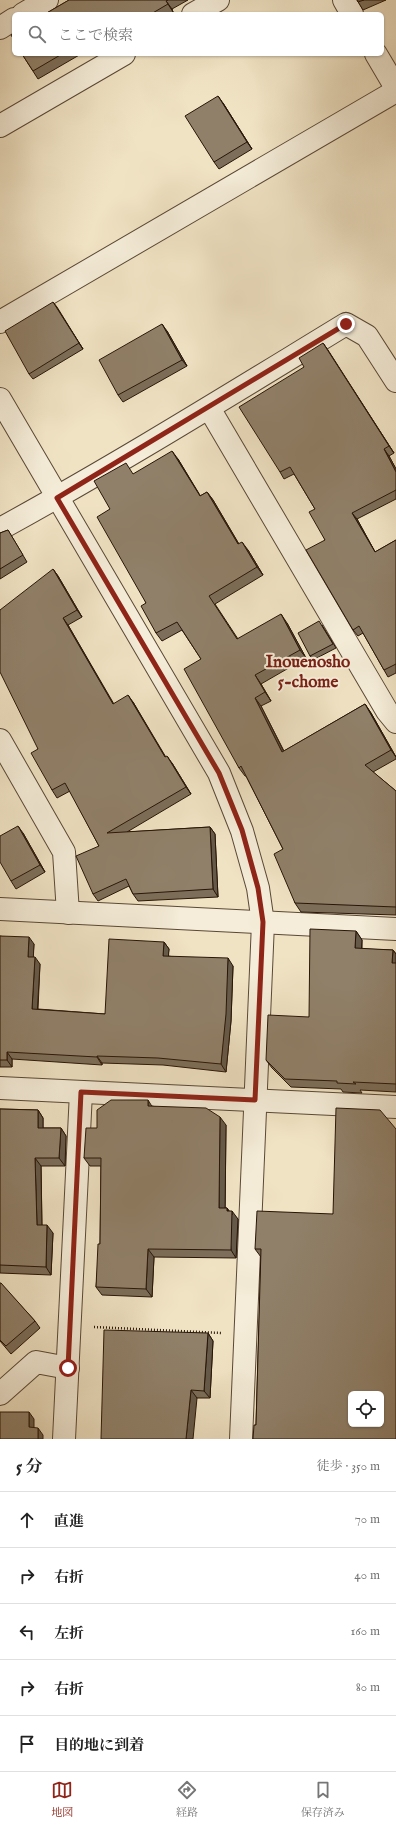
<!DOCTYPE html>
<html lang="ja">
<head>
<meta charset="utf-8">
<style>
  body { margin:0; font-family:"IM FELL English","Noto Serif JP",serif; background:#f6f6f6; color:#222 }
  .controls { position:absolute; right:12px; bottom:12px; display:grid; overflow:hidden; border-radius:6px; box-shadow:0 1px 3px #0004 }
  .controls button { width:36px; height:36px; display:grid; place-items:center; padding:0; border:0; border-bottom:1px solid #e0e0e0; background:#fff; color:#222; font:20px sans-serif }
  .stop { position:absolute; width:12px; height:12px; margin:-9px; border:3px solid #8f2418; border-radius:50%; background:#fff }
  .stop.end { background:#8f2418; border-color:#fff; box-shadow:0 1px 4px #0008 }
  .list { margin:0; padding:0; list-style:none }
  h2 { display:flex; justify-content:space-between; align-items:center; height:52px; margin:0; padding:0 16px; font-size:17px }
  h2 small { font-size:13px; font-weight:400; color:#767676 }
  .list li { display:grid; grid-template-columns:26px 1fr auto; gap:12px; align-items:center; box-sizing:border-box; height:56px; padding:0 16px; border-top:1px solid #e0e0e0 }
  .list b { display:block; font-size:15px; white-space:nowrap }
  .list em { font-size:13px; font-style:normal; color:#767676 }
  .icon { flex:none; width:22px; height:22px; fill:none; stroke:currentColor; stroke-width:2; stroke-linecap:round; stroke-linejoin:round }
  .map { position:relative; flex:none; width:396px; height:1439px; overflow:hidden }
  .search { position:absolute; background:#fff; box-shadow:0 1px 3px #0004; left:12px; right:12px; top:12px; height:44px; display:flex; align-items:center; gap:10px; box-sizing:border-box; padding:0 14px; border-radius:6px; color:#767676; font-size:15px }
  .sheet { height:332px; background:#fff }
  nav { display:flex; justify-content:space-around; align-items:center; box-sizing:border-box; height:56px; border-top:1px solid #e0e0e0; background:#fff; font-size:11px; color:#767676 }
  nav a { display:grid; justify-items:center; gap:2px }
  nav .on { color:#8f2418 }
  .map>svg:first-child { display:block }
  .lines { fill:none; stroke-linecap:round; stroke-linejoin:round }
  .minor-casing { stroke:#5a4836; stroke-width:24 }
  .path { stroke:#281507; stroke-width:2.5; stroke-dasharray:1 2; stroke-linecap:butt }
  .minor { stroke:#f5edd9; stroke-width:22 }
  .wall { fill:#7c6e5a; stroke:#281507 }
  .shaded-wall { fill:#655a4a; stroke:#281507 }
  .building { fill:#908069; stroke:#281507; fill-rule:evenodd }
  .route { stroke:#8f2418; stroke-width:5 }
  .labels { text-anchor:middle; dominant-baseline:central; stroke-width:4; stroke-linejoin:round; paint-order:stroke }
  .neighbourhood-label { font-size:17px; font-weight:bold; fill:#7a1f14; stroke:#f5edd9 }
</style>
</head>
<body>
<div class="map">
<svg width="396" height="1439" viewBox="0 0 396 1439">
  <rect width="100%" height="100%" fill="#f0e3c4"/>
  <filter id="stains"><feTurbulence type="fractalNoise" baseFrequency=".005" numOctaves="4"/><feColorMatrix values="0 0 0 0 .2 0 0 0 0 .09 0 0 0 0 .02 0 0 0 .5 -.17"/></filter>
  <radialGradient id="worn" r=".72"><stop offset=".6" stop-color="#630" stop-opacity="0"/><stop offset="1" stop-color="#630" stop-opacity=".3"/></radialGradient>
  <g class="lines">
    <!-- minor casing -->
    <g class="minor-casing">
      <g id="minor">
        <path d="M344 0 352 14"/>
        <path d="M23 14 47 0"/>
        <path d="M193 14 218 0"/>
        <path d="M0 28 14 19"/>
        <path d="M376 54 396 88"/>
        <path d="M0 126 124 54"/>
        <path d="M0 322 396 91"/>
        <path d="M0 399 219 773 242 831 258 888 263 923 241 1439"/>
        <path d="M209 408 387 711 396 722"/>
        <path d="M0 529C117 465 231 394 346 324L367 336 396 381"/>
        <path d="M0 740 64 852 68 913"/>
        <path d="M0 909 396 929"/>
        <path d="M0 1088 396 1107"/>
        <path d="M0 1394 36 1362 68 1368"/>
        <path d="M64 1439 81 1092"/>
      </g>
    </g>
    <!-- path -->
    <path class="path" d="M94 1327 221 1333"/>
    <!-- minor -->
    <use href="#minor" class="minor"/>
  </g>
  <!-- wall -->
  <g class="wall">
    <path d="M69 0H188L172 9 173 12 171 14H45Z"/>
    <path d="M357 0H386L363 10Z"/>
    <path d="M22 54H81L38 79Z"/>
    <path d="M223 103 252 149 219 169 214 162Z"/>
    <path d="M53 302 83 349 33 379 29 374Z"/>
    <path d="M167 331 187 366 123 402 118 395Z"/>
    <path d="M323 343 394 453 389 456 396 469V499L357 519 375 552 396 540V673L388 677 384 670 363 633 358 636 353 630 325 540 315 509 294 474 284 479 280 472 304 367Z"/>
    <path d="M178 459 200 496 207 492 213 500 239 544 248 550 263 575 215 604 238 639 287 623 306 658 261 684 271 701 261 706 284 751 365 704 371 713 396 757V759L373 772 396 791V915L301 912 295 903 283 849 246 776H245L239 768 201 659 182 630 162 641 156 633 146 603 110 509Z"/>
    <path d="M8 530 27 562 0 579V533Z"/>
    <path d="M53 569 58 576 82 617 68 625 113 704 133 702 165 757 172 763 191 794 127 832 210 827 215 834 218 897 138 901 133 894 129 886 98 901 93 894 99 846 70 791 57 798 52 790 38 749Z"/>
    <path d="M322 625 336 648 313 660 310 656Z"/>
    <path d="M23 833 45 872 16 889 11 881Z"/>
    <path d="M356 931 362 940V949L393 950 396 954V1092L360 1090 362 1093 343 1092 341 1089 291 1087 272 1068 266 1060 309 1017Z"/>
    <path d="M0 936 34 944 33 957 40 964 38 1009 105 1014 164 942 169 949 168 956 233 966 231 1021 226 1072 163 1065 102 1063V1065L12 1059V1067H0Z"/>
    <path d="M152 1106 226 1125 225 1208H227L229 1211 238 1219 236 1258 154 1257 152 1297 102 1295 96 1287 100 1244 101 1166H90L84 1158 97 1128Z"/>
    <path d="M0 1109 38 1110 43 1118V1128H61L66 1136 65 1166H41L42 1225 53 1233 51 1275 0 1273Z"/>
    <path d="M333 1214 256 1425 261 1257 255 1249Z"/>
    <path d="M0 1283 35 1321 40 1328 11 1354 0 1341Z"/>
    <path d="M208 1333 213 1341 210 1398H197L101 1439Z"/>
  </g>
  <!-- shaded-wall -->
  <g class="shaded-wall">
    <path d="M166 1 172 9 173 12 168 4Z"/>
    <path d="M218 96 223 103 252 149 247 142Z"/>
    <path d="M53 302 57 307 83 349 79 343Z"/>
    <path d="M162 324 167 331 187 366 182 360Z"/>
    <path d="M323 343 328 350 394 453 389 446Z"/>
    <path d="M384 449 389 456 396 469V472Z"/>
    <path d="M172 451 178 459 206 505 200 496Z"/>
    <path d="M207 492 213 500 244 553 238 544Z"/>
    <path d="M352 513 357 519 379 559 375 552Z"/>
    <path d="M242 542 248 550 263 575 257 567Z"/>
    <path d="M53 569 58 576 82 617 77 610Z"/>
    <path d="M281 614 287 623 306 658 300 650Z"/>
    <path d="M63 618 68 625 118 711 113 704Z"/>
    <path d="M255 675 261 684 271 701 265 692Z"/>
    <path d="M128 695 133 702 170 764 165 757Z"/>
    <path d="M255 698 261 706 288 760 282 752Z"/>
    <path d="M365 704 371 713 396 757 391 750Z"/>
    <path d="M167 756 172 763 191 794 186 787Z"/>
    <path d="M18 826 23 833 45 872 40 865Z"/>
    <path d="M210 827 215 834 218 897 213 889Z"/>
    <path d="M356 931 362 940 361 957 355 948Z"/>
    <path d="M29 937 34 944 33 964 28 957Z"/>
    <path d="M164 942 169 949 168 963 163 956Z"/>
    <path d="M393 950 396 954V968L392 963Z"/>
    <path d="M35 957 40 964 37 1016 32 1009Z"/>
    <path d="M228 958 233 966 231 1021 226 1072 221 1064Z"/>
    <path d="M7 1052 12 1059V1067L7 1060Z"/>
    <path d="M97 1056 102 1063V1065L97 1057Z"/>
    <path d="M148 1100 153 1108 148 1106Z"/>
    <path d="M38 1110 43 1118V1136L38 1128Z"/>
    <path d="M220 1117 226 1125 225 1216 219 1208Z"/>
    <path d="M61 1128 66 1136 65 1166 59 1158Z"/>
    <path d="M35 1158 41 1166 42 1233 37 1225Z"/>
    <path d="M227 1208 232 1215V1211L238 1219 236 1258 231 1250Z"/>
    <path d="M47 1225 53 1233 51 1275 46 1267Z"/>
    <path d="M148 1249 154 1257 152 1297 146 1289Z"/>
    <path d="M208 1333 213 1341 210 1398 204 1391Z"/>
    <path d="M191 1390 197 1398 193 1439H186Z"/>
    <path d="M29 1412 34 1419V1434L29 1427Z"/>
    <path d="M38 1428 43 1435V1439H38Z"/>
  </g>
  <!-- building -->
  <g class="building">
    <path d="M69 0H168L166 1 168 4 151 14H45Z"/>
    <path d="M357 0H364L358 2Z"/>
    <path d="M14 33V40L11 35Z"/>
    <path d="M22 54H62L33 71Z"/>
    <path d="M218 96 247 142 214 162 185 116Z"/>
    <path d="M53 302 79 343 29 374 5 331Z"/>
    <path d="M162 324 182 360 118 395 99 360Z"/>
    <path d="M323 343 389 446 384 449 396 472V490L352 513 375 552 396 540V664L384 670 359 626 353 630 306 550 325 540 309 512 315 509 290 467 280 472 239 407 304 367 299 358Z"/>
    <path d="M172 451 200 496 207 492 238 544 242 542 257 567 209 596 237 639 281 614 300 650 255 675 265 692 255 698 282 752 365 704 391 750 365 765 396 791V907L295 903 274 854 283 849 241 766 239 768 184 669 201 659 177 622 156 633 141 606 146 603 97 517 110 509 94 481 126 463 133 474Z"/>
    <path d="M8 530 23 555 0 569V533Z"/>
    <path d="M53 569 77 610 63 618 113 704 128 695 165 757 167 756 186 787 107 833 210 827 213 889 133 894 126 879 93 894 76 856 99 846 65 783 52 790 31 753 38 749 0 672V610Z"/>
    <path d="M319 621 333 644 310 656 298 633Z"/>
    <path d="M18 826 40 865 11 881 0 862V836Z"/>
    <path d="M310 929 356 931 355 948 393 950 392 963H396V1084L353 1082 356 1084 337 1083V1081L285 1079 266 1060 268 1015 309 1017Z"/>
    <path d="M0 936 29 937 28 957H35L32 1009 105 1014 109 939 164 942 163 956 228 958 226 1014 221 1064 158 1058 97 1056V1057L7 1052V1060H0Z"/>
    <path d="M111 1100H148V1106L206 1108 220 1117 219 1208H227V1211H232L231 1250 148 1249 146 1289 96 1287 98 1244H100L101 1158H84L86 1128H97V1110Z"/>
    <path d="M336 1108 380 1110 396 1129V1439H253L254 1425H256L261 1249H255L257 1211 333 1214ZM351 1394H381V1424H351Z"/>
    <path d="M0 1109 38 1110V1128H61L59 1158H35L37 1225H47L46 1267 0 1265Z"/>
    <path d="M0 1283H1L35 1321 6 1346 0 1340Z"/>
    <path d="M104 1330 208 1333 204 1391 191 1390 186 1439H101Z"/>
    <path d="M0 1412H29V1427L38 1428V1439H0Z"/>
  </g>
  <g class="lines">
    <!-- route -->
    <path class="route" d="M68 1368 81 1092 255 1100 263 922 258 888 242 830 219 773 57 498 346 324"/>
  </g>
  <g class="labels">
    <!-- neighbourhood labels -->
    <g class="neighbourhood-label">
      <text x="308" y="662">Inouenosho<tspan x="308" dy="20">5-chome</tspan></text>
    </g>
  </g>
  <rect width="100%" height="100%" filter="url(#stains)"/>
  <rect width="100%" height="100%" fill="url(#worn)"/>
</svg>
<div class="controls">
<button><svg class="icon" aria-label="locate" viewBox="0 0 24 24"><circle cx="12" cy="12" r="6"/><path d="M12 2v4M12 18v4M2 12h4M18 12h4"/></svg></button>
</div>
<div class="stop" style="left:68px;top:1368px"></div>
<div class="stop end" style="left:346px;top:324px"></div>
<div class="search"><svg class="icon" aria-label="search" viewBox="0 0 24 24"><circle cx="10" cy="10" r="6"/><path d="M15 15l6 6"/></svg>ここで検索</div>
</div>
<section class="sheet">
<h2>5 分<small>徒歩 · 350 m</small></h2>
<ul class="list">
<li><svg class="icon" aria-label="ahead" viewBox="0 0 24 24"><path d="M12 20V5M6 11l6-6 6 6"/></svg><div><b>直進</b></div><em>70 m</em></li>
<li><svg class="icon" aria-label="right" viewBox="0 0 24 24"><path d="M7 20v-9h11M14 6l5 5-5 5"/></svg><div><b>右折</b></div><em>40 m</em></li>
<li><svg class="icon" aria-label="left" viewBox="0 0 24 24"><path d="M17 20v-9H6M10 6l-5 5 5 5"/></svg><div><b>左折</b></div><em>160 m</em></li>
<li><svg class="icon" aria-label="right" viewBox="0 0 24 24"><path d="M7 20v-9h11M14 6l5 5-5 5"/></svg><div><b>右折</b></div><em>80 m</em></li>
<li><svg class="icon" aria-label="arrive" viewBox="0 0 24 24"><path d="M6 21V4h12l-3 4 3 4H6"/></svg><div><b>目的地に到着</b></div></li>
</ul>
</section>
<nav>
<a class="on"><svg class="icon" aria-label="map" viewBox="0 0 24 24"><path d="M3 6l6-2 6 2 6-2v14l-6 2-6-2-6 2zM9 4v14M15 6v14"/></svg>地図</a>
<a><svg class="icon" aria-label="directions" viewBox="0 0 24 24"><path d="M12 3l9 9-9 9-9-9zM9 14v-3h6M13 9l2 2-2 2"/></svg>経路</a>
<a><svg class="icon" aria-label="saved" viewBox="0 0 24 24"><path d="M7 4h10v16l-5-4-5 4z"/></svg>保存済み</a>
</nav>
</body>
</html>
